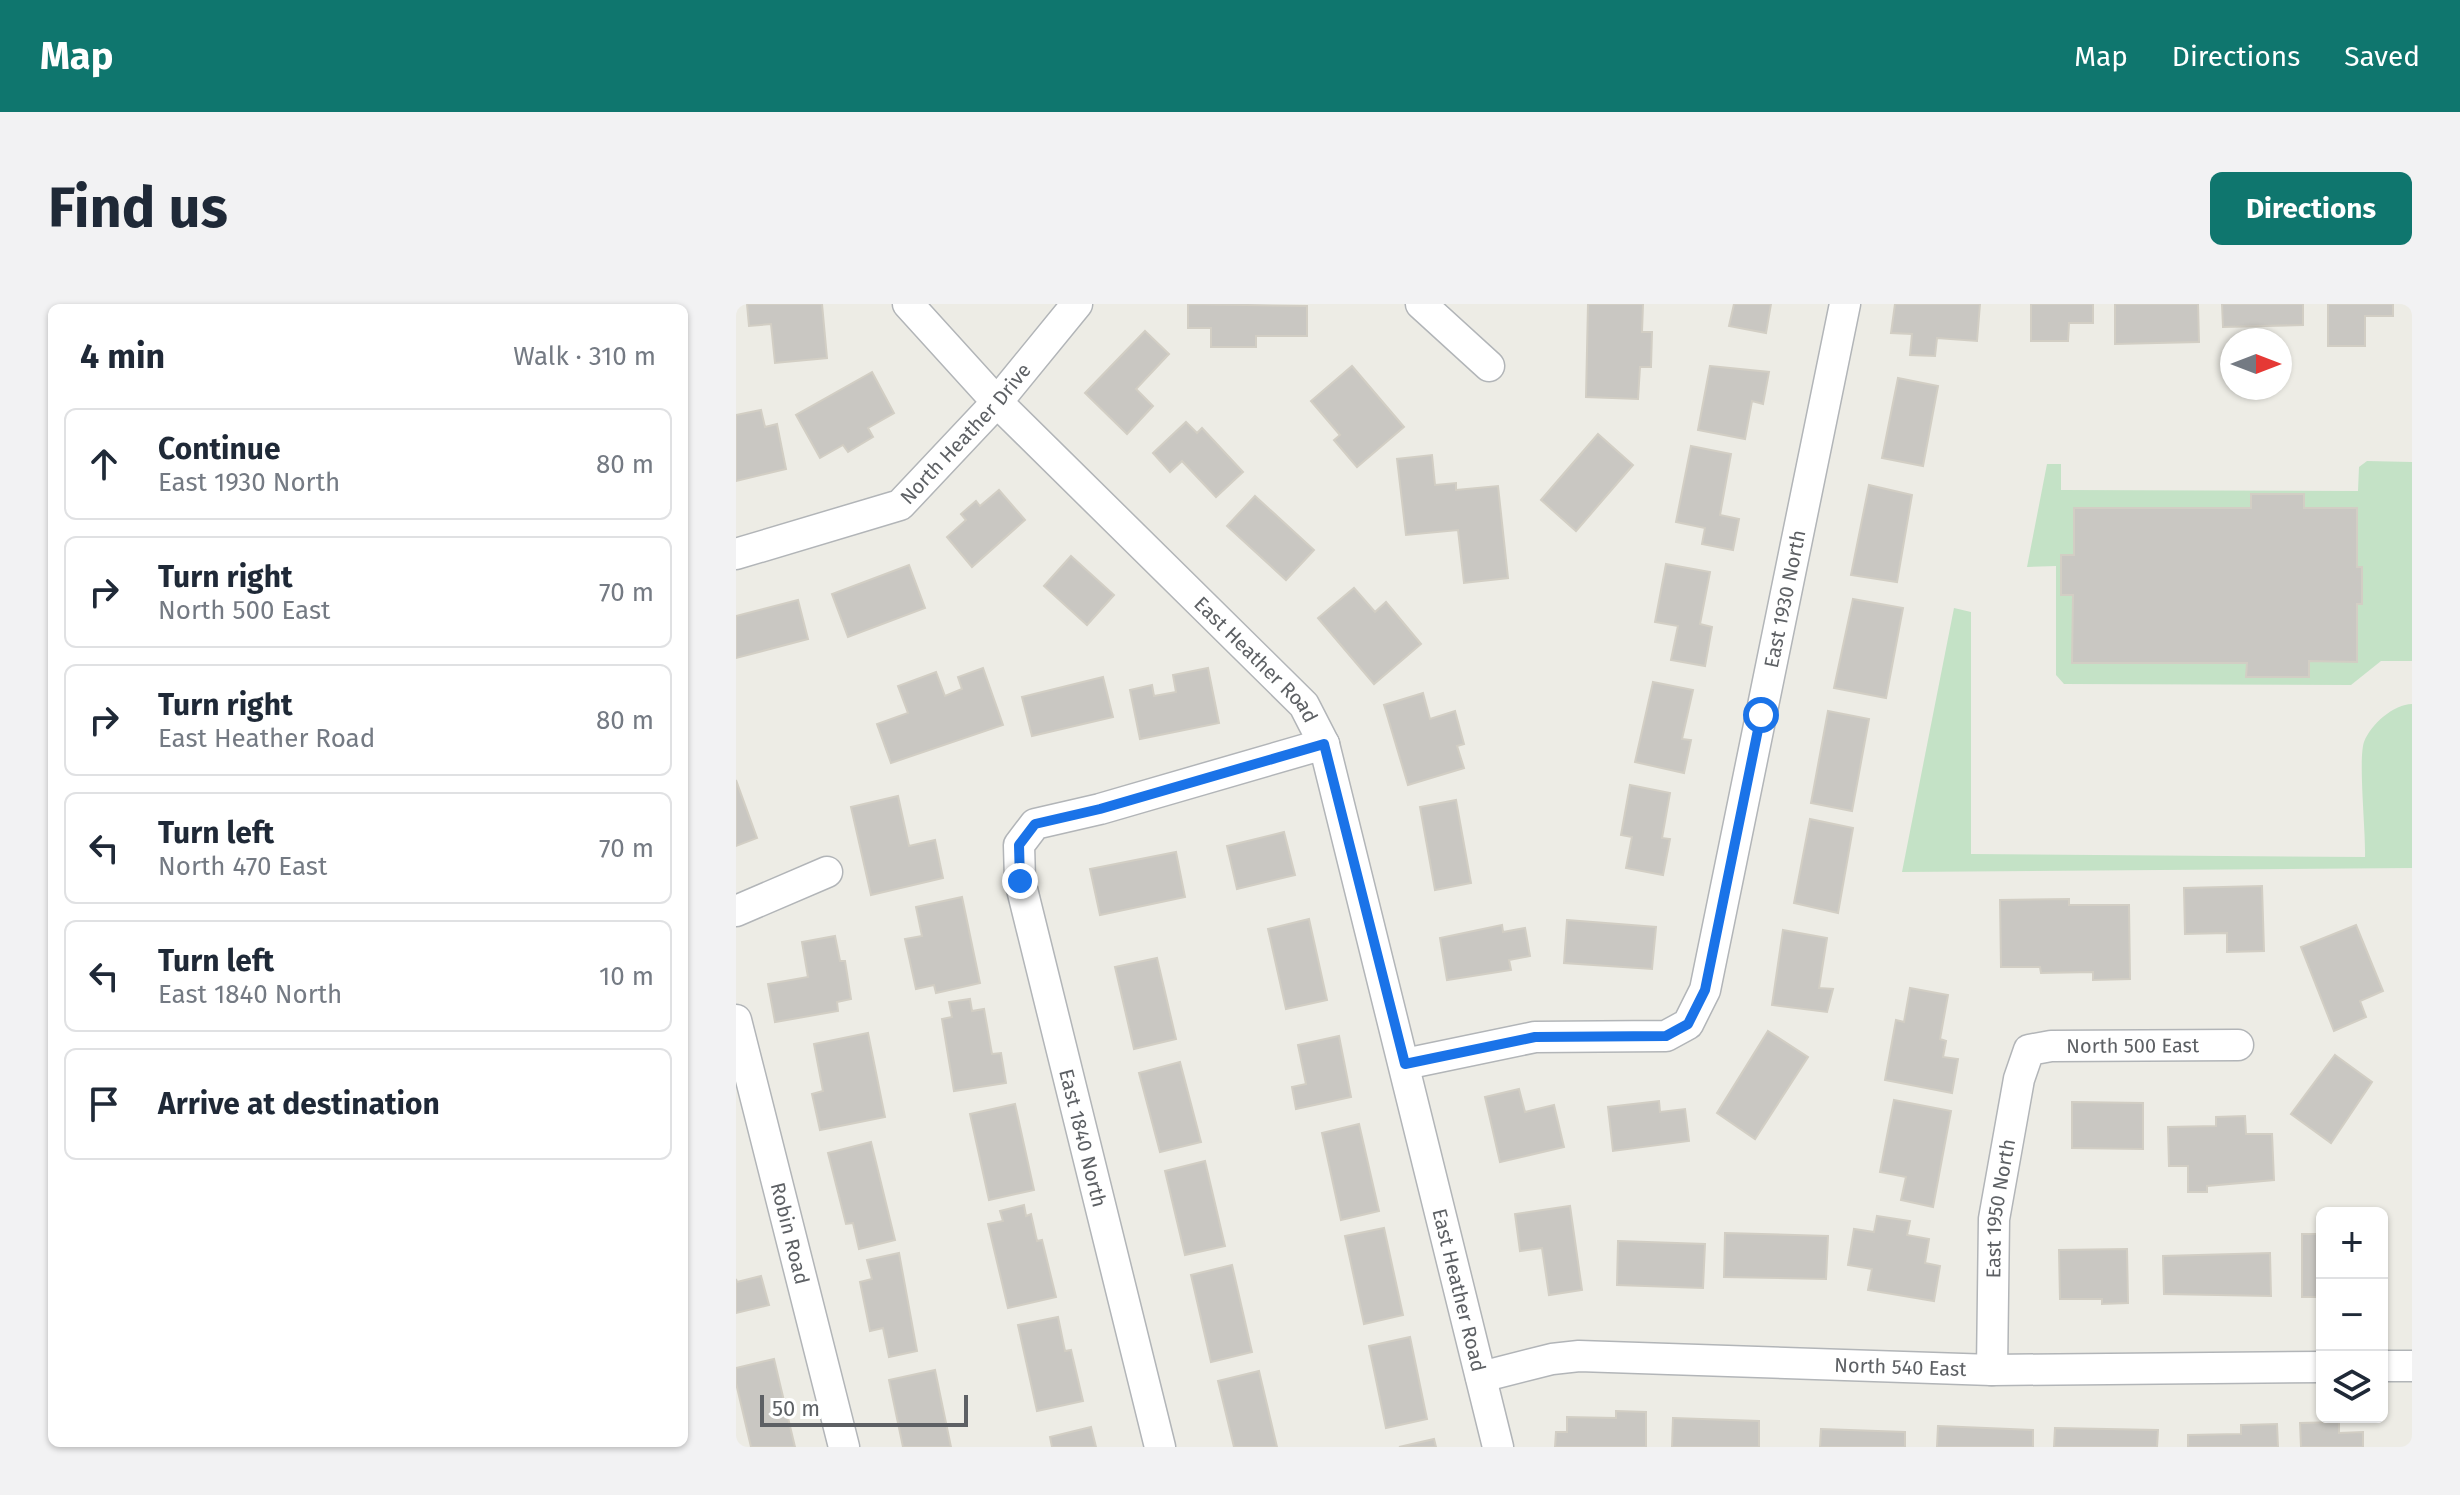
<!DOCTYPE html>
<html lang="en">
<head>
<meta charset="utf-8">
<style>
  body { margin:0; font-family:"Fira Sans",sans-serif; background:#f2f2f3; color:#1f2937 }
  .controls { position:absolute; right:24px; bottom:24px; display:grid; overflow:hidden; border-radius:12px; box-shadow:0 2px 6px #0004 }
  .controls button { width:72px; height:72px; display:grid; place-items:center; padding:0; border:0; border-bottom:2px solid #e0e1e3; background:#fff; color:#1f2937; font:40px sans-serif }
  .compass { position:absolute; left:1484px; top:24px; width:72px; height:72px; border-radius:50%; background:#fff; box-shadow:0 2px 6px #0004; rotate:90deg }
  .scale { position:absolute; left:24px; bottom:20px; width:208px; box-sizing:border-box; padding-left:8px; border:4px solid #5d6064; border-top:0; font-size:22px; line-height:28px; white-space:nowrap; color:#5d6064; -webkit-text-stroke:6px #fff; paint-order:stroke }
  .stop { position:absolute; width:24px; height:24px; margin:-18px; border:6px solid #1a73e8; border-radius:50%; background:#fff }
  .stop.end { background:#1a73e8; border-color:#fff; box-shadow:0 2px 8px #0008 }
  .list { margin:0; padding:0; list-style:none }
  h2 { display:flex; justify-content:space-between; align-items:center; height:104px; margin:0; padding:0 32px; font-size:34px }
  h2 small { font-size:26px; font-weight:400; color:#747a83 }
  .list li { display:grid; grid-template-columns:52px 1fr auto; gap:24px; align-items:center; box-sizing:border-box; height:112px; margin:0 16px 16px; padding:0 16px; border:2px solid #e0e1e3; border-radius:12px }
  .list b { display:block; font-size:30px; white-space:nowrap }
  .list p { margin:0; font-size:26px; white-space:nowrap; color:#747a83 }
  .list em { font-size:26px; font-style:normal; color:#747a83 }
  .icon { flex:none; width:44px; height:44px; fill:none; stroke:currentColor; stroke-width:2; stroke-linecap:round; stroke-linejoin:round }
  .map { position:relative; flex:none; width:1676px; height:1143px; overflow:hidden; border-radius:12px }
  header { display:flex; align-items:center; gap:48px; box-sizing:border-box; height:112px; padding:0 40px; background:#0f766e; color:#fff }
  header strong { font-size:38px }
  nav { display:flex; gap:44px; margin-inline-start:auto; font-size:28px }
  .intro { display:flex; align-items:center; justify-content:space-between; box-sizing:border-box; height:192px; padding:0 48px }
  h1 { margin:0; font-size:56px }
  .button { padding:20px 36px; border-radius:12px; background:#0f766e; color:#fff; font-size:28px; font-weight:700 }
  main { display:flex; gap:48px; padding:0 48px }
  aside { flex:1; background:#fff; border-radius:12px; box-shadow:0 2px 6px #0004 }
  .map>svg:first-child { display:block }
  .green { fill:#c4e2c6; fill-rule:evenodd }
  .building { fill:#c9c7c2; stroke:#d2cec4; stroke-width:2 }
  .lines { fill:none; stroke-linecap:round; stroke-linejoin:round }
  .street-casing { stroke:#b2b5b8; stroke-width:33 }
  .street { stroke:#fff; stroke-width:30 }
  .route { stroke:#1a73e8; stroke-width:10 }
  .labels { text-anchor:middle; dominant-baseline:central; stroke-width:8; stroke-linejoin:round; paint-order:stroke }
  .street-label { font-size:20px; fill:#5d6064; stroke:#fff }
</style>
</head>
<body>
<header>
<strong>Map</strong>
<nav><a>Map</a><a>Directions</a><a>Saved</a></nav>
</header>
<div class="intro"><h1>Find us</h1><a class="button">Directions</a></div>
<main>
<aside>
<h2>4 min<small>Walk · 310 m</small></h2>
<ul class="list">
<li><svg class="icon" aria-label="ahead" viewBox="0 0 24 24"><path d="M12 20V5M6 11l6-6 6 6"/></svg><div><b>Continue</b><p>East 1930 North</p></div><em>80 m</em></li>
<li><svg class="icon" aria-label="right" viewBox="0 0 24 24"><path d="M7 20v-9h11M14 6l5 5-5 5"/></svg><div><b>Turn right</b><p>North 500 East</p></div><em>70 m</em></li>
<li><svg class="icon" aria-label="right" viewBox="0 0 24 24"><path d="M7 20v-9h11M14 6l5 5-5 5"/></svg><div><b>Turn right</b><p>East Heather Road</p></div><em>80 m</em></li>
<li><svg class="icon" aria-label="left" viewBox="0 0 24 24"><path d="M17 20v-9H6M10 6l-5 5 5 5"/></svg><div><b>Turn left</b><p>North 470 East</p></div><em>70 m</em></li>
<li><svg class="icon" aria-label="left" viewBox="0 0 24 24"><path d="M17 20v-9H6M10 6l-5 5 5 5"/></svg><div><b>Turn left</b><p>East 1840 North</p></div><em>10 m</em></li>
<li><svg class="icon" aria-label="arrive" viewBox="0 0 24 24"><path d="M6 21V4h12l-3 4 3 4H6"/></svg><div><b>Arrive at destination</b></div></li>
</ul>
</aside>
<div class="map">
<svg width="1676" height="1143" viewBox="0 0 1676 1143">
  <rect width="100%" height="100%" fill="#edece5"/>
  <!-- green -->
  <g class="green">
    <path d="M1631 157 1676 158V357H1645L1615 381 1328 380 1320 371V262L1291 263 1311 160H1325V186L1622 187 1623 163ZM1516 190H1568V204H1621V263H1626V299L1621 300V357H1573V373L1510 372 1511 359H1337V291L1326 251H1338L1515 204Z"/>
    <path d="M1218 304 1235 308V550L1629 553C1630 528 1622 456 1628 438 1635 420 1658 400 1676 400V564L1166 568Z"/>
  </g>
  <!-- building -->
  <g class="building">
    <path d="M11 0H86L91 54 39 59 35 20 13 22Z"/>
    <path d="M452 0 571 2V32H520V43H475V24H452Z"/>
    <path d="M852 0H907L906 28H916L915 63H904L902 95 850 93Z"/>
    <path d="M998 0H1035L1030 29 993 22Z"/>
    <path d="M1159 0H1244L1241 37 1201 34 1199 52 1174 51 1176 30 1155 29Z"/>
    <path d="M1295 0H1357V19H1333L1332 37H1295Z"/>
    <path d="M1379 0H1462L1463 38 1379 40Z"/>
    <path d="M1486 0H1567V21L1487 23Z"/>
    <path d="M1592 0H1657V12H1629V42H1592Z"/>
    <path d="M409 27 433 50 400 85 417 102 391 130 349 89Z"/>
    <path d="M616 62 668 123 621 163 598 136 604 131 575 97Z"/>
    <path d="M974 62 1033 68 1027 100 1016 97 1009 135 962 126Z"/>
    <path d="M136 68 158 109 132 124 137 133 112 148 107 141 84 154 60 111Z"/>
    <path d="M1162 74 1202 82 1187 162 1146 154Z"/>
    <path d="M25 106 29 123 41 120 50 165 0 177V111Z"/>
    <path d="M450 118 461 129 466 124 507 168 480 193 446 157 434 168 417 149Z"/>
    <path d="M862 130 897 161 840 227 805 196Z"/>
    <path d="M955 142 995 150 984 211 1003 215 997 246 966 240 969 224 940 218Z"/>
    <path d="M696 151 699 181 720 179V186L762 182 772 274 728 279 722 226 670 231 661 155Z"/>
    <path d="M1133 181 1176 191 1161 278 1115 271Z"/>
    <path d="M263 186 289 216 236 263 211 233 230 216 225 210 240 197 244 202Z"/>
    <path d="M1515 190H1568V204H1621V263H1626V300H1621V358L1573 357V373H1510L1511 359H1336L1337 291H1325V251H1338V204H1515Z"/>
    <path d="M519 192 578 246 550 276 491 222Z"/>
    <path d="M335 252 378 291 351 321 308 282Z"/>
    <path d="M930 260 974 268 964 320 976 323 969 362 935 356 942 322 919 318Z"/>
    <path d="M173 261 189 304 112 333 96 290Z"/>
    <path d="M618 284 639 308 650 298 685 340 638 380 582 314Z"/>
    <path d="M1117 295 1167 304 1150 394 1098 384Z"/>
    <path d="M62 296 72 335 0 354V312Z"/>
    <path d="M247 364 267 421 155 459 141 420 172 409 162 382 200 368 209 392 226 385 222 373Z"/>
    <path d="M472 364 483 419 404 435 394 386 416 381 418 392 440 388 437 371Z"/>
    <path d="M367 373 377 413 296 432 286 393Z"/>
    <path d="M917 378 957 386 946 435 955 436 948 469 899 458Z"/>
    <path d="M687 389 694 415 719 407 728 440 721 442 728 464 672 481 648 401Z"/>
    <path d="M1092 407 1133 415 1116 507 1075 499Z"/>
    <path d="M0 476 21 534 0 542Z"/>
    <path d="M894 481 934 489 926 534 934 535 927 571 890 564 896 533 885 531Z"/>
    <path d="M162 492 173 542 199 536 207 574 135 591 115 503Z"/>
    <path d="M720 496 735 579 699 586 684 503Z"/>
    <path d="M1074 515 1117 524 1102 609 1058 599Z"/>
    <path d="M548 528 559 571 501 585 491 542Z"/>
    <path d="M440 548 449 593 364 611 354 565Z"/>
    <path d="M1526 582 1528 647 1491 648V629L1449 630 1448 584Z"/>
    <path d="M226 593 244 679 200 689 198 681 180 685 169 635 186 632 180 603Z"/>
    <path d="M1333 595V601H1393L1394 675 1357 676V668L1305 669 1304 663H1265L1264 596Z"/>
    <path d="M573 615 591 696 550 705 532 625Z"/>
    <path d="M831 616 920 623 916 665 828 659Z"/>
    <path d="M766 621 767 628 789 624 794 652 773 656 775 666 711 676 704 634Z"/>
    <path d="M1620 621 1647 687 1624 697 1630 713 1598 727 1565 643Z"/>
    <path d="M1047 626 1091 634 1083 684 1097 685 1091 708 1036 701Z"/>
    <path d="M99 632 104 657H109L115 695 101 698 102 707 39 718 32 680 72 673 66 638Z"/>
    <path d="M421 654 440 735 398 745 379 663Z"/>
    <path d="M1174 684 1212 691 1204 735 1210 737 1207 753 1222 755 1216 789 1149 776 1160 716 1168 718Z"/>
    <path d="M234 695 236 707 248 705 256 750 265 749 270 779 218 787 206 715 216 713 213 698Z"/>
    <path d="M1032 727 1072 753 1019 835 981 809Z"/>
    <path d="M132 729 149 813 84 826 76 790 87 787 78 740Z"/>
    <path d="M603 732 615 793 560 805 556 783 570 780 562 741Z"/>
    <path d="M1599 751 1636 778 1595 839 1555 810Z"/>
    <path d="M444 758 465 838 424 848 403 769Z"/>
    <path d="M783 785 789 808 818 801 828 843 764 858 749 793Z"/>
    <path d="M1158 796 1215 807 1197 903 1165 896 1170 873 1144 868Z"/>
    <path d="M923 797 924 808 949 805 953 837 877 847 872 803Z"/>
    <path d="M1336 798 1407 799V845L1336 844Z"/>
    <path d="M279 800 298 886 253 896 234 810Z"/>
    <path d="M1509 812 1510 830H1536L1538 876 1471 882V888H1452V862H1433L1432 823 1480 822V813Z"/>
    <path d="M623 820 643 907 605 916 586 829Z"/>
    <path d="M135 838 159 936 123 945 117 919 110 920 92 849Z"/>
    <path d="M469 857 489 942 449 951 429 867Z"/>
    <path d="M288 901 290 912 295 910 301 937 306 936 320 993 272 1004 252 920 267 917 264 907Z"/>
    <path d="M834 902 846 986 813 991 806 944 784 947 779 910Z"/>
    <path d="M1141 912 1174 917 1171 931 1193 935 1189 959 1204 962 1198 997 1132 986 1136 965 1112 961 1118 925 1138 928Z"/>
    <path d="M648 924 667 1011 628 1020 609 932Z"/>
    <path d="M989 929 1092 932 1090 975 988 973Z"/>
    <rect x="1566" y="930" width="20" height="63"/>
    <path d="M882 937 969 940 967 984 881 981Z"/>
    <path d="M1391 945 1392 999 1366 1000V995H1324L1323 946Z"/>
    <path d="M163 949 181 1047 153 1053 147 1024 134 1027 124 978 136 975 131 956Z"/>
    <path d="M1534 949 1535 992 1428 990 1427 952Z"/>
    <path d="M496 961 516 1048 475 1058 455 971Z"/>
    <path d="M25 972 33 1001 0 1009V975L1 978Z"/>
    <path d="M322 1013 329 1047 335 1046 347 1097 301 1107 282 1021Z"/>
    <path d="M674 1033 691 1115 650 1124 633 1042Z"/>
    <path d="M38 1055 59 1143H15L0 1079V1064Z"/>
    <path d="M199 1066 215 1143H167L153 1076Z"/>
    <path d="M523 1067 541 1143H498L482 1077Z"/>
    <path d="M880 1107 910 1108V1143H819L820 1128H831V1113L880 1114Z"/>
    <path d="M937 1114 1023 1117V1143H936Z"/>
    <path d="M1603 1118V1129L1627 1128V1143H1565L1564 1119Z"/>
    <path d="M1541 1120 1542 1143H1452V1131L1505 1130V1121Z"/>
    <path d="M1202 1122 1297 1126V1143H1201Z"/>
    <path d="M355 1123 360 1143H316L314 1133Z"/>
    <path d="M1319 1124 1422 1126 1421 1143H1318Z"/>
    <path d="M1085 1125 1169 1128V1143H1084Z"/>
    <path d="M698 1135 700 1143H663Z"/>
  </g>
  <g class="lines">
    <!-- street casing -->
    <g class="street-casing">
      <g id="street">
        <path id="s1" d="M172 0 261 98 568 401 588 440 762 1143"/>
        <path d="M685 0 753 62"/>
        <path id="s2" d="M0 250 164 201 261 98 341 0"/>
        <path d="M0 607 91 568"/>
        <path id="s3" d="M0 716 108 1143"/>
        <path id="s4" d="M669 760 799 733 930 732 952 720 969 686 1109 0"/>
        <path d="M1646 1062H1676"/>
        <path id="s5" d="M1256 1066 1258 915 1283 775 1293 746 1315 742 1502 741"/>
        <path id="s6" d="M745 1073 816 1055 843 1052 1256 1066 1586 1063"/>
        <path d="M424 1143 284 577 283 541 299 520 364 505 588 440"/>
      </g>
    </g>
    <!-- street -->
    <use href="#street" class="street"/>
  </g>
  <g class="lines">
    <!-- route -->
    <path class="route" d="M284 577 283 541 299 520 364 505 588 440 669 760 799 733 930 732 952 720 969 686 1025 411"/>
  </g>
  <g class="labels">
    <!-- street labels -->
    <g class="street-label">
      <text stroke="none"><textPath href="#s2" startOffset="268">North Heather Drive</textPath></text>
      <text stroke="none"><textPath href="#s4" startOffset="726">East 1930 North</textPath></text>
      <text stroke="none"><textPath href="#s1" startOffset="498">East Heather Road</textPath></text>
      <text stroke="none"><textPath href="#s5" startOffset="428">North 500 East</textPath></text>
      <text transform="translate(347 834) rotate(76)">East 1840 North</text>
      <text stroke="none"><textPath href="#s5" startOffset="162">East 1950 North</textPath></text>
      <text stroke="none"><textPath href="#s3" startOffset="220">Robin Road</textPath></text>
      <text stroke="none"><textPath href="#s1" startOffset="1170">East Heather Road</textPath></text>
      <text stroke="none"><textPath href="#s6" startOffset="422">North 540 East</textPath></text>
    </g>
  </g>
</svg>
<div class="controls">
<button>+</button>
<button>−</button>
<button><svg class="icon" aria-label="layers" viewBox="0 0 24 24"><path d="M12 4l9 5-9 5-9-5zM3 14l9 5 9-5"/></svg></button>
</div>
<svg class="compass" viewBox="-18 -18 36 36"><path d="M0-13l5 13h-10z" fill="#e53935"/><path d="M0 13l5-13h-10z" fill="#747a83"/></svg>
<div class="scale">50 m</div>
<div class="stop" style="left:1025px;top:411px"></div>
<div class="stop end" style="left:284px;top:577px"></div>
</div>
</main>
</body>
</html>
